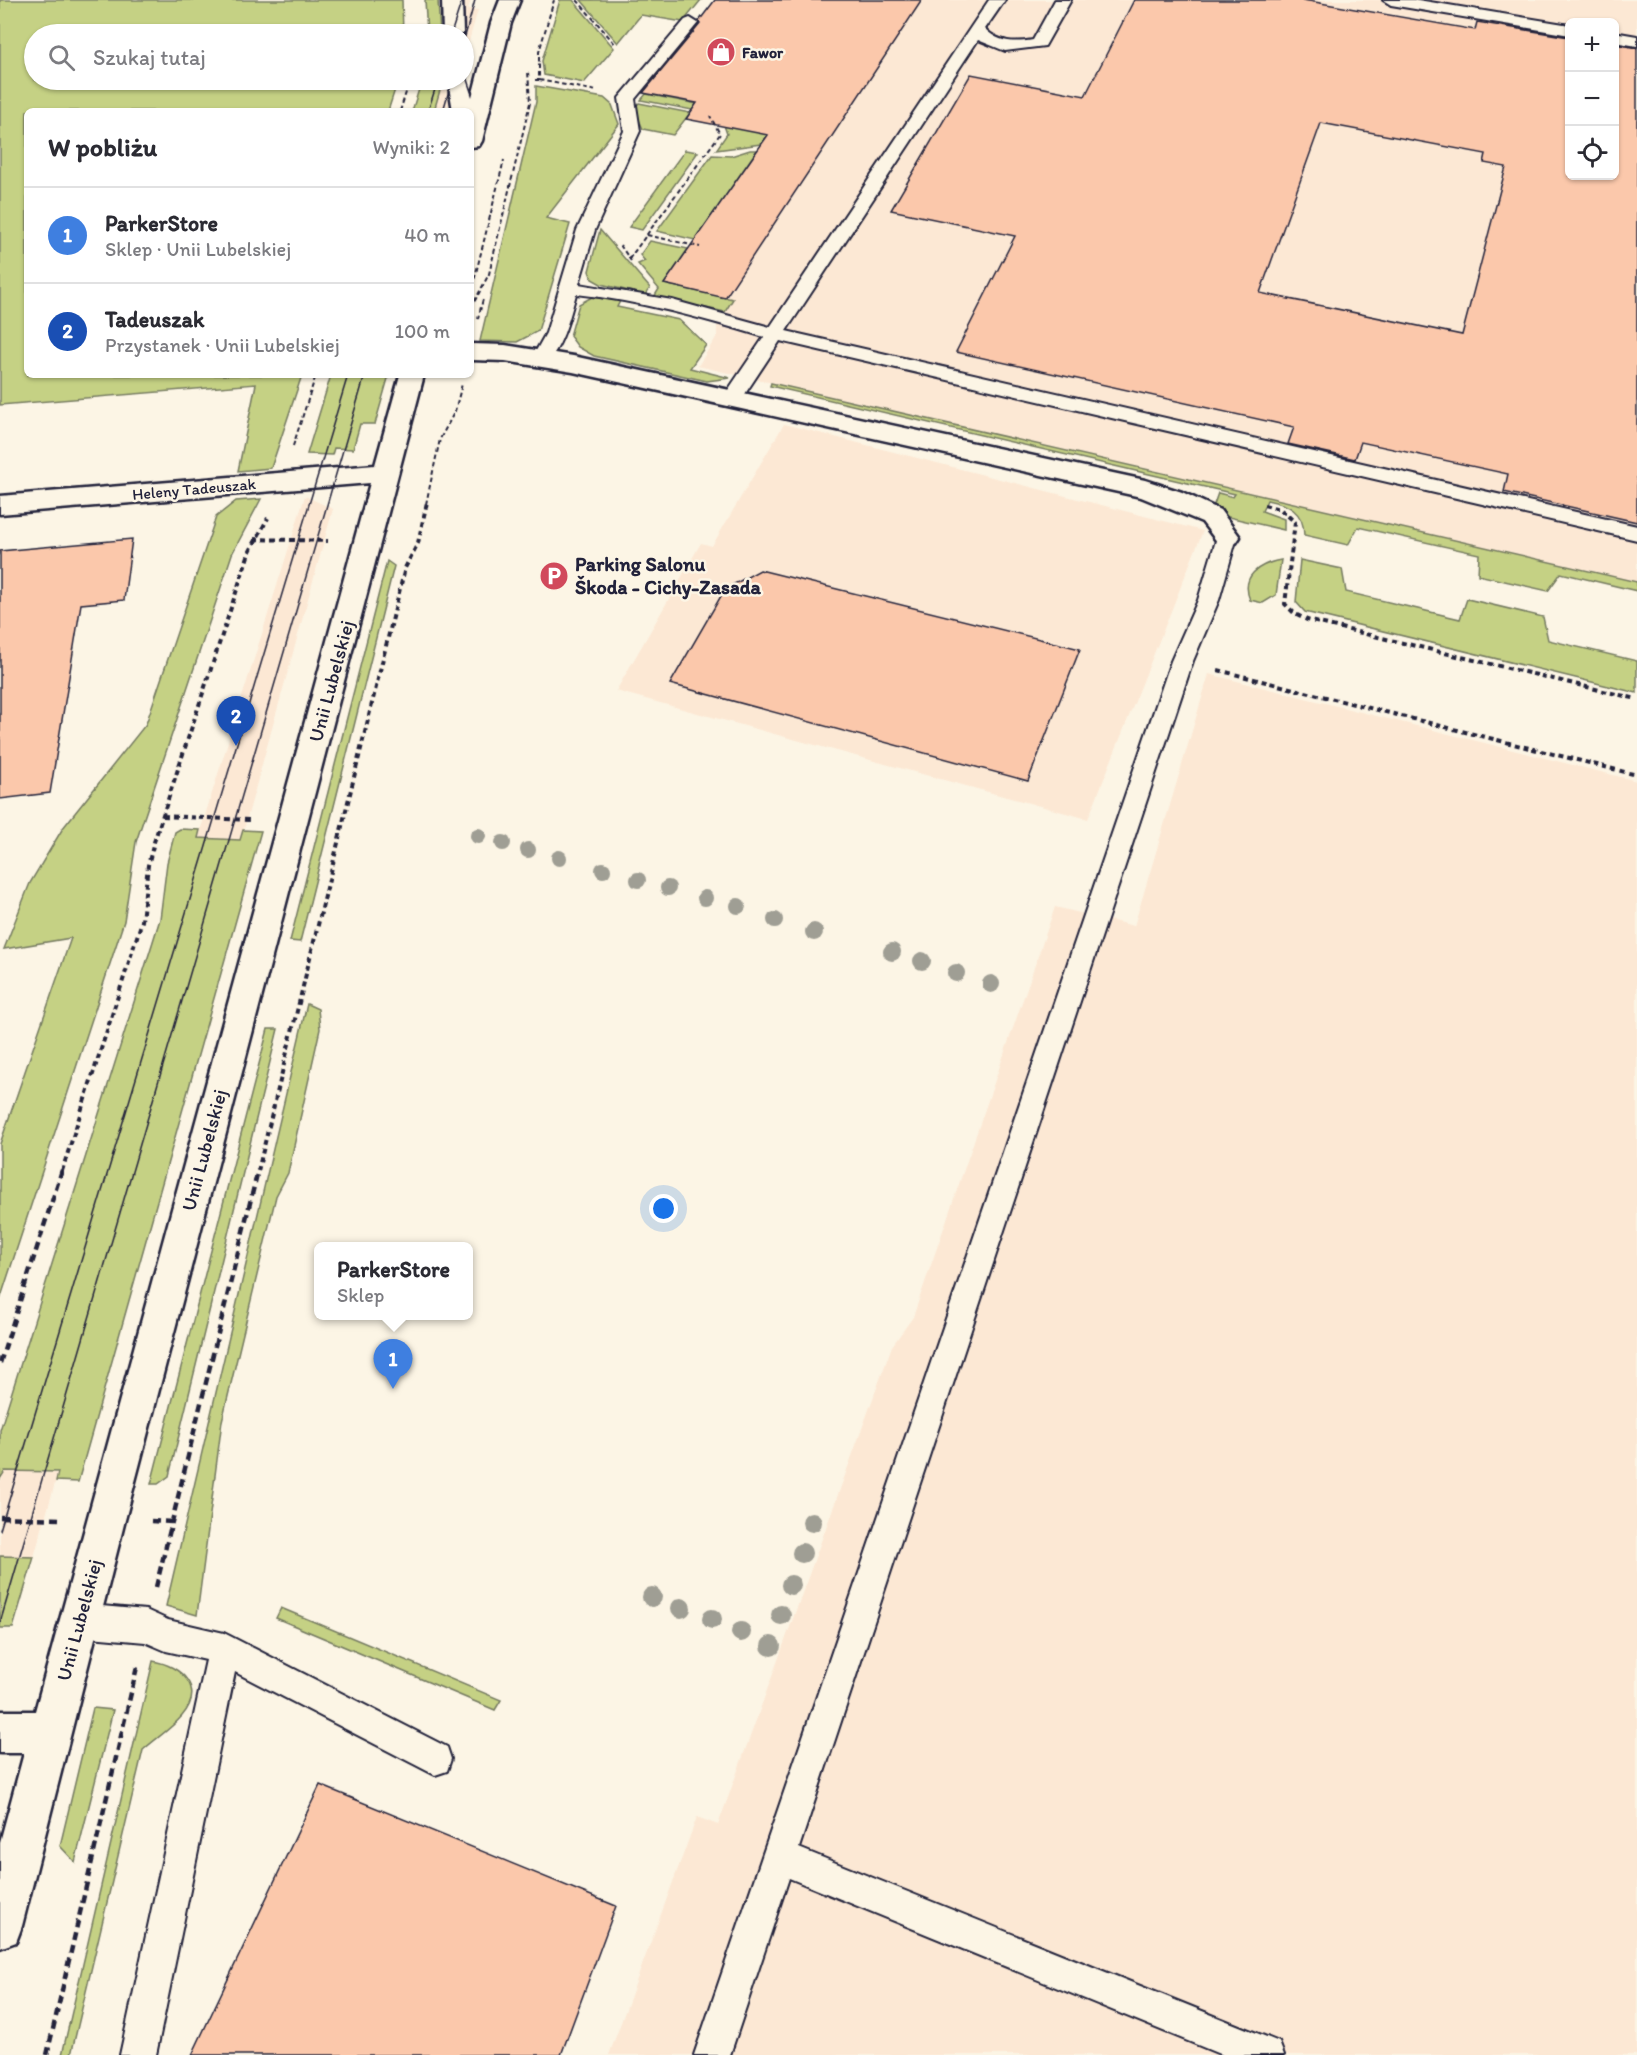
<!DOCTYPE html>
<html lang="pl">
<head>
<meta charset="utf-8">
<style>
  body { margin:0; font-family:Itim,sans-serif; background:#f2f2f3; color:#2b2b33 }
  .controls { position:absolute; right:18px; top:18px; display:grid; overflow:hidden; border-radius:9px; box-shadow:0 2px 4px #0004 }
  .controls button { width:54px; height:54px; display:grid; place-items:center; padding:0; border:0; border-bottom:2px solid #e1e1e2; background:#fff; color:#2b2b33; font:30px sans-serif }
  .you { position:absolute; left:664px; top:1209px; width:21px; height:21px; margin:-15px; border:4px solid #fff; border-radius:50%; background:#1a73e8; box-shadow:0 0 0 9px #1a73e833 }
  .badge { display:grid; place-items:center; width:39px; height:39px; border-radius:50%; background:#7c3aed; color:#fff; font-size:20px; font-weight:700 }
  .pin { position:absolute; translate:-50% -50px; filter:drop-shadow(0 2px 3px #0008) }
  .pin::after { content:''; position:absolute; top:32px; width:21px; height:18px; background:inherit; clip-path:polygon(0 0,100% 0,50% 100%) }
  .popup { position:absolute; left:314px; top:1242px; width:159px; height:78px; box-sizing:border-box; display:grid; place-content:center; border-radius:9px; background:#fff; filter:drop-shadow(0 2px 4px #0005); font-size:20px; white-space:nowrap; color:#7c7c81 }
  .popup b { font-size:22px; color:#2b2b33 }
  .popup::after { content:''; position:absolute; left:50%; top:100%; margin-left:-12px; border:12px solid transparent; border-top-color:#fff }
  .list { margin:0; padding:0; list-style:none }
  h2 { display:flex; justify-content:space-between; align-items:center; height:78px; margin:0; padding:0 24px; font-size:26px }
  h2 small { font-size:20px; font-weight:400; color:#7c7c81 }
  .list li { display:grid; grid-template-columns:39px 1fr auto; gap:18px; align-items:center; box-sizing:border-box; height:96px; padding:0 24px; border-top:2px solid #e1e1e2 }
  .list b { display:block; font-size:22px; white-space:nowrap }
  .list p { margin:0; font-size:20px; white-space:nowrap; color:#7c7c81 }
  .list em { font-size:20px; font-style:normal; color:#7c7c81 }
  .icon { flex:none; width:33px; height:33px; fill:none; stroke:currentColor; stroke-width:2; stroke-linecap:round; stroke-linejoin:round }
  .map { position:relative; flex:none; width:1637px; height:2055px; overflow:hidden }
  .search { position:absolute; background:#fff; box-shadow:0 2px 4px #0004; left:24px; top:24px; width:450px; height:66px; display:flex; align-items:center; gap:15px; box-sizing:border-box; padding:0 21px; border-radius:33px; color:#7c7c81; font-size:22px }
  .panel { position:absolute; background:#fff; box-shadow:0 2px 4px #0004; left:24px; top:108px; width:450px; height:270px; border-radius:9px }
  .map>svg:first-child { display:block }
  .built { fill:#fce8d4; fill-rule:evenodd }
  .green { fill:#c5d184; stroke:#747a60; stroke-width:1.5 }
  .building { fill:#fbc8ab; stroke:#22223b; stroke-width:1.5; fill-rule:evenodd }
  .lines { fill:none; stroke-linecap:round; stroke-linejoin:round }
  .service-casing { stroke:#22223b; stroke-width:4 }
  .minor-casing { stroke:#22223b; stroke-width:5 }
  .path-far2 { stroke:#22223b; stroke-width:2; stroke-dasharray:4.5 3; stroke-linecap:butt }
  .path-far1 { stroke:#22223b; stroke-width:4; stroke-dasharray:5 4; stroke-linecap:butt }
  .path { stroke:#22223b; stroke-width:4.5; stroke-dasharray:8 5; stroke-linecap:butt }
  .service { fill:#fcf5e5; fill-rule:evenodd }
  .minor { fill:#fcf5e5; fill-rule:evenodd }
  .tram { stroke:#22223b; stroke-width:1.5 }
  .tree { fill:#9f9e94 }
  .labels { text-anchor:middle; dominant-baseline:central; stroke-width:5; stroke-linejoin:round; paint-order:stroke }
  .far-poi-label { font-size:16px; font-weight:bold; fill:#22223b; stroke:#fcf5e5; text-anchor:start }
  .far-street-label { font-size:16px; fill:#22223b; stroke:#fcf5e5 }
  .poi-label { font-size:20px; font-weight:bold; fill:#22223b; stroke:#fcf5e5; text-anchor:start }
  .street-label { font-size:20px; fill:#22223b; stroke:#fcf5e5 }
</style>
</head>
<body>
<div class="map">
<svg width="1637" height="2055" viewBox="0 0 1637 2055">
  <rect width="100%" height="100%" fill="#fcf5e5"/>
  <filter id="ink" filterUnits="userSpaceOnUse"><feTurbulence type="fractalNoise" baseFrequency=".0167" numOctaves="2"/><feDisplacementMap in="SourceGraphic" scale="12" xChannelSelector="R" yChannelSelector="G"/><feConvolveMatrix kernelMatrix="1 2 1 2 8 2 1 2 1" color-interpolation-filters="sRGB"/></filter>
  <g filter="url(#ink)">
    <!-- built -->
    <g class="built">
      <path d="M458 0H471L468 9 478 10 464 58V34H447Z"/>
      <path d="M715 0H1637V582L698 366 717 336V323L733 299 664 284 777 120 642 93ZM1570 22H1614V176H1570Z"/>
      <path d="M433 80H457L448 111H434L442 83H432Z"/>
      <path d="M784 424 1203 531 1088 819 616 691 701 543 712 546Z"/>
      <path d="M305 496 333 509 241 840 198 838Z"/>
      <path d="M1209 674 1637 781V2055H609L697 1817 718 1825 892 1346 913 1317 1055 907 1134 926Z"/>
      <path d="M4 1471 58 1473 34 1557 0 1556V1483Z"/>
    </g>
    <!-- green -->
    <g class="green">
      <path d="M0 0H402L403 34H34V80H398L388 111H27V375H302L271 468 238 471 256 384 0 405Z"/>
      <path d="M425 0H438L440 34H427Z"/>
      <path d="M560 0H573L614 48 584 83 544 75 542 61Z"/>
      <path d="M581 0H701L683 22 641 15 618 43Z"/>
      <path d="M421 83H442L434 111H412Z"/>
      <path d="M536 86 604 98 612 105 619 124 546 218 570 224 538 331 517 342 480 341 536 102Z"/>
      <path d="M646 94 697 104 692 110 641 100Z"/>
      <path d="M639 103 690 113 673 135 643 129 634 108Z"/>
      <path d="M718 108 778 120 761 144 716 150 727 134Z"/>
      <path d="M685 150 698 152 642 230 629 227Z"/>
      <path d="M750 150H757L695 240 657 231 712 155 731 156Z"/>
      <path d="M600 230 650 288 645 295 601 284 592 279 589 271Z"/>
      <path d="M650 241 688 249 664 284 733 299 725 312 654 297 659 289 638 264 645 261 640 255Z"/>
      <path d="M592 297 620 301 617 307 679 320 706 345 690 368 730 378 707 381 594 356 578 347 570 336 579 304Z"/>
      <path d="M331 375H389L375 424H360L353 449 334 448 332 455 307 454Z"/>
      <path d="M771 383 1637 582V591L1561 573 1548 591 1478 575 1479 554 1358 527 1348 545 1304 535C1304 511 1288 504 1267 500L1262 511 1284 519V530L1211 513 1218 493 1233 497 1235 494 770 386Z"/>
      <path d="M261 499 232 554 136 842 124 921 0 1300V1144L71 938 4 949 30 883 63 828 146 724 216 517 236 501Z"/>
      <path d="M1281 560 1276 595 1263 603 1250 600C1240 576 1259 564 1281 560Z"/>
      <path d="M1300 560 1342 569 1346 592 1460 619 1467 599 1543 617 1548 640 1637 661V693L1305 612 1296 602Z"/>
      <path d="M387 561 394 566 300 942 290 941Z"/>
      <path d="M180 829 200 830 198 838 240 840 243 830 261 831 78 1482 56 1481 58 1472 5 1471 0 1479V1430L160 919 167 863 175 832Z"/>
      <path d="M307 1004 318 1009 320 1029 288 1173 276 1196 222 1421 197 1615 166 1606Z"/>
      <path d="M268 1029H278L169 1476 158 1484H151Z"/>
      <path d="M0 1556 34 1557 13 1628H0Z"/>
      <path d="M281 1608 501 1700 495 1710 276 1618Z"/>
      <path d="M153 1661C181 1666 206 1688 182 1716 171 1729 155 1739 143 1750L71 2055H62Z"/>
      <path d="M93 1708 113 1710 75 1862 60 1846Z"/>
    </g>
    <!-- building -->
    <g class="building">
      <path d="M715 0H922L725 298 664 284 768 135 686 119 697 103 643 93 700 24 699 21Z"/>
      <path d="M1134 0H1303L1475 30 1477 22 1569 37V176H1614V44L1637 48V522L1504 492 1508 474 1361 442 1355 459 1288 444 1294 427 956 352 1015 236 891 210 971 74 1085 96ZM1321 123 1486 154 1484 163 1506 167 1462 335 1260 293Z"/>
      <path d="M132 539 124 600 81 604 50 793 0 799V551Z"/>
      <path d="M760 570 1080 649 1028 781 670 684 725 589Z"/>
      <path d="M320 1785 616 1906 561 2055H192Z"/>
    </g>
    <g class="lines">
      <!-- service casing -->
      <g class="service-casing">
        <g id="service">
          <path d="M989 0H1005L985 29C999 43 1015 43 1033 40L1055 0H1071L1045 46 1005 51 978 40 786 331 1637 526V540L780 341 739 403H725L722 399 764 337C702 318 640 301 576 294 571 312 560 359 541 364L534 362 532 358 546 333 577 230 624 131 619 98 685 20 690 18 698 23 635 99 640 131 595 230 579 284 672 300 770 327Z"/>
          <path d="M1383 0H1418L1570 25V35L1391 5Z"/>
          <path d="M1614 32 1637 36V46L1614 42Z"/>
          <path d="M1227 530 1234 532 1237 537 1219 600 1193 661 799 1848 1279 2042 1284 2055H1222L789 1878 730 2055H694L1171 661 1198 600 1217 537 1220 532Z"/>
          <path d="M79 1604 146 1610 168 1620 224 1633 447 1747 451 1759 447 1771 435 1775 235 1672 156 2055H120L206 1660 166 1651 145 1642 79 1636 68 1631 63 1620 68 1609Z"/>
        </g>
      </g>
      <!-- minor casing -->
      <g class="minor-casing">
        <g id="minor">
          <path d="M442 0H462L463 34H443Z"/>
          <path d="M500 0H520L511 23 482 141 479 146 471 147V111H453L448 80H464L465 76 472 97 491 23Z"/>
          <path d="M471 344 505 345 573 356 1145 480 1182 492 1220 510 1240 537 1236 543 1227 546 1218 543 1202 522 1141 497 573 372 505 361 471 360Z"/>
          <path d="M400 375H424L125 1520 22 1926 16 1942 0 1948V1842L24 1753H0V1711H35L370 483 0 514V496L375 465Z"/>
        </g>
      </g>
      <!-- path-far2 -->
      <g class="path-far2">
        <path d="M577 0 616 45"/>
        <path d="M535 80H539V52L554 0"/>
        <path d="M539 80 597 91"/>
        <path d="M400 111 410 80"/>
        <path d="M647 235 700 247"/>
        <path d="M620 245 631 261"/>
        <path d="M629 259 720 134 710 116"/>
        <path d="M471 293 504 160"/>
        <path d="M471 308 489 274 530 103 528 71"/>
        <path d="M478 319 483 299"/>
        <path d="M293 446 316 375"/>
        <path d="M426 504 440 439 455 411 462 384"/>
      </g>
      <!-- path-far1 -->
      <g class="path-far1">
        <path d="M1264 505 1280 509 1295 522 1285 604 1295 614 1307 620 1637 699"/>
        <path d="M254 539 328 541"/>
        <path d="M1218 670 1637 775"/>
        <path d="M163 816 249 820"/>
        <path d="M62 1171 142 921 148 865 154 842 249 553 268 518"/>
        <path d="M258 1171 405 568 418 543 427 502"/>
      </g>
      <!-- path -->
      <g class="path">
        <path d="M0 1363 62 1170"/>
        <path d="M0 1517 59 1519"/>
        <path d="M151 1521 172 1522"/>
        <path d="M156 1587 258 1170"/>
        <path d="M47 2055 137 1667"/>
      </g>
      <!-- service -->
      <use href="#service" class="service"/>
      <!-- minor -->
      <use href="#minor" class="minor"/>
      <!-- tram -->
      <g class="tram">
        <path d="M451 34 462 0"/>
        <path d="M464 40 475 0"/>
        <path d="M428 111 438 80"/>
        <path d="M443 111 452 80"/>
        <path d="M0 1530 348 375"/>
        <path d="M0 1623 365 375"/>
      </g>
    </g>
    <!-- trees -->
    <g class="tree">
      <circle cx="478" cy="836" r="8"/>
      <circle cx="503" cy="843" r="8"/>
      <circle cx="528" cy="850" r="8"/>
      <circle cx="559" cy="858" r="8"/>
      <circle cx="603" cy="870" r="8"/>
      <circle cx="638" cy="880" r="8"/>
      <circle cx="668" cy="888" r="8"/>
      <circle cx="705" cy="898" r="8"/>
      <circle cx="738" cy="906" r="8"/>
      <circle cx="775" cy="920" r="8"/>
      <circle cx="814" cy="932" r="9"/>
      <circle cx="892" cy="952" r="9"/>
      <circle cx="922" cy="961" r="9"/>
      <circle cx="956" cy="973" r="9"/>
      <circle cx="991" cy="984" r="9"/>
      <circle cx="812" cy="1522" r="10"/>
      <circle cx="802" cy="1553" r="10"/>
      <circle cx="791" cy="1585" r="10"/>
      <circle cx="652" cy="1597" r="10"/>
      <circle cx="681" cy="1608" r="10"/>
      <circle cx="781" cy="1615" r="10"/>
      <circle cx="712" cy="1619" r="10"/>
      <circle cx="741" cy="1632" r="10"/>
      <circle cx="771" cy="1646" r="10"/>
    </g>
  </g>
  <!-- icons -->
  <defs>
    <g id="shop-disc" transform="scale(1.5)"><circle r="9.5" fill="#d1495b" stroke="#fcf5e5"/><path d="M-5-2.5h2.3a2.7 3.5 0 0 1 5.4 0H5L5.5 6h-11ZM-1.5-2.5h3a1.5 2.3 0 0 0-3 0Z" fill="#fff"/></g>
    <g id="parking-disc" transform="scale(1.5)"><circle r="9.5" fill="#d1495b" stroke="#fcf5e5"/><path d="M-3.5-5.5H1a3.5 3.5 0 0 1 0 7H-1V5.5H-3.5ZM-1-3.4V-.6H.8a1.4 1.4 0 0 0 0-2.8Z" fill="#fff"/></g>
  </defs>
  <g fill-rule="evenodd">
    <use href="#shop-disc" x="721" y="52"/>
    <use href="#parking-disc" x="554" y="576"/>
  </g>
  <g class="labels">
    <!-- far-poi labels -->
    <g class="far-poi-label">
      <text x="742" y="52">Fawor</text>
    </g>
    <!-- far-street labels -->
    <g class="far-street-label">
      <text transform="translate(194 489) rotate(-5)">Heleny Tadeuszak</text>
    </g>
    <!-- poi labels -->
    <g class="poi-label">
      <text x="575" y="564">Parking Salonu<tspan x="575" dy="23">Škoda - Cichy-Zasada</tspan></text>
    </g>
    <!-- street labels -->
    <g class="street-label">
      <text transform="translate(331 681) rotate(-75)">Unii Lubelskiej</text>
      <text transform="translate(204 1150) rotate(-75)">Unii Lubelskiej</text>
      <text transform="translate(79 1620) rotate(-75)">Unii Lubelskiej</text>
    </g>
  </g>
</svg>
<div class="controls">
<button>+</button>
<button>−</button>
<button><svg class="icon" aria-label="locate" viewBox="0 0 24 24"><circle cx="12" cy="12" r="6"/><path d="M12 2v4M12 18v4M2 12h4M18 12h4"/></svg></button>
</div>
<div class="you"></div>
<div class="pin badge" style="left:393px;top:1389px;background:#3f7fe0">1</div>
<div class="popup"><b>ParkerStore</b>Sklep</div>
<div class="pin badge" style="left:236px;top:746px;background:#1a4fb4">2</div>
<div class="search"><svg class="icon" aria-label="search" viewBox="0 0 24 24"><circle cx="10" cy="10" r="6"/><path d="M15 15l6 6"/></svg>Szukaj tutaj</div>
<section class="panel">
<h2>W pobliżu<small>Wyniki: 2</small></h2>
<ul class="list">
<li><span class="badge" style="background:#3f7fe0">1</span><div><b>ParkerStore</b><p>Sklep · Unii Lubelskiej</p></div><em>40 m</em></li>
<li><span class="badge" style="background:#1a4fb4">2</span><div><b>Tadeuszak</b><p>Przystanek · Unii Lubelskiej</p></div><em>100 m</em></li>
</ul>
</section>
</div>
</body>
</html>
